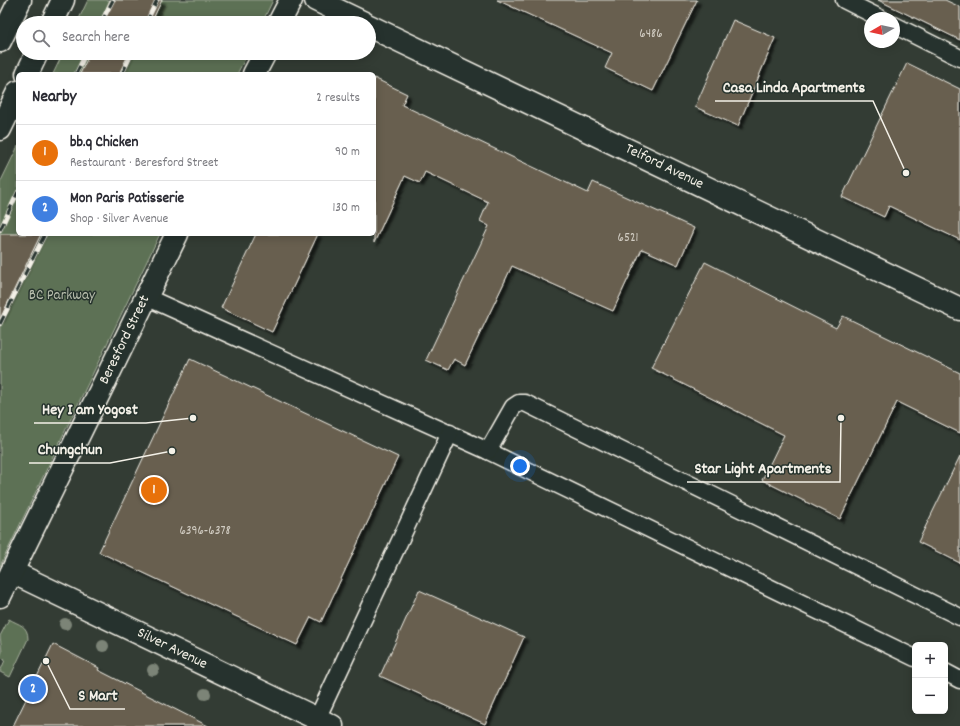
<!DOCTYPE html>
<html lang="en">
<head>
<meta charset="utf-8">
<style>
  body { margin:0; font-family:Dekko,sans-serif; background:#f7f7f7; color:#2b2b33 }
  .controls { position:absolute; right:12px; bottom:12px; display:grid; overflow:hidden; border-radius:6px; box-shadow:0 2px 10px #0003 }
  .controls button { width:36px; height:36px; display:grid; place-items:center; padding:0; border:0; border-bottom:1px solid #e1e1e2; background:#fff; color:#2b2b33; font:20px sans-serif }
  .compass { position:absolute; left:864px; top:12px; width:36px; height:36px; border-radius:50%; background:#fff; box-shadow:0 2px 10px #0003; rotate:261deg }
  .you { position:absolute; left:520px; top:466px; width:14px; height:14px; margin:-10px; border:3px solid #fff; border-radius:50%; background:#1a73e8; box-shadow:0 0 0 6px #1a73e833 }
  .badge { display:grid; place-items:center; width:26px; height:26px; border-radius:50%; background:#b45309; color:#fff; font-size:13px; font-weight:700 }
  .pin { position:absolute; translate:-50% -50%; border:2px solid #fff; box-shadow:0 1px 4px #0006 }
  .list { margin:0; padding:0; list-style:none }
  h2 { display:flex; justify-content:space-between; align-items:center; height:52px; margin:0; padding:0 16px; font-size:17px }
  h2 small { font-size:13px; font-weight:400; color:#7c7c81 }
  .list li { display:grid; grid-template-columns:26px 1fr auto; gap:12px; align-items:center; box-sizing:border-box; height:56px; padding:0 16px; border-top:1px solid #e1e1e2 }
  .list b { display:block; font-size:15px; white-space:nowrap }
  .list p { margin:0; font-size:13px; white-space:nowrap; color:#7c7c81 }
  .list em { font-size:13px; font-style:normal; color:#7c7c81 }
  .icon { flex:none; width:22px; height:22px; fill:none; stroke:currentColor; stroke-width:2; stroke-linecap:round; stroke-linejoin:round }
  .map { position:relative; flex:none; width:960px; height:726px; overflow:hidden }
  .search { position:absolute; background:#fff; box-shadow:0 2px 10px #0003; left:16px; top:16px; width:360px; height:44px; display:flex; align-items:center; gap:10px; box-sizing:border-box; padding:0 14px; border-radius:22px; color:#7c7c81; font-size:15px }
  .panel { position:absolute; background:#fff; box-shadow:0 2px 10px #0003; left:16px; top:72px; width:360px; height:164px; border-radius:6px }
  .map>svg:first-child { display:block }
  .green { fill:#5d7154; stroke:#a8b19e }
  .building { fill:#675f50; stroke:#f4f1e8; filter:url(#shadow) }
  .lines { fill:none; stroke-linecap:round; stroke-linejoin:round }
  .lane-casing { stroke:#f4f1e8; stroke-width:19 }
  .street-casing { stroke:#f4f1e8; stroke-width:25 }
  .secondary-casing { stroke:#f4f1e8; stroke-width:25 }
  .lane { stroke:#26332d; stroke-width:16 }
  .street { stroke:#26332d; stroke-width:22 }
  .secondary { stroke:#26332d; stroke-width:22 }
  .rail-casing { stroke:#f4f1e8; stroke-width:4.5 }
  .rail { stroke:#26332d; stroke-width:3; stroke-dasharray:9; stroke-linecap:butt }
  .tree { fill:#7c8477 }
  .labels { text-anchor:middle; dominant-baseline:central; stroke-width:3; stroke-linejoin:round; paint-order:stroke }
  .number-label { font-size:13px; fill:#d1ccc2 }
  .street-label { font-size:15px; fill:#f4f1e8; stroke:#26332d }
  .park-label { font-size:15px; fill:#b8bead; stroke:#26332d }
  .leader { fill:none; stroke:#f4f1e8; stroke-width:1.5 }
  .callout-dot { fill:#f4f1e8; stroke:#26332d; stroke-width:1.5 }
  .callout-label { font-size:16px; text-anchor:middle; font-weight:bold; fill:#f4f1e8; stroke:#26332d; stroke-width:3; stroke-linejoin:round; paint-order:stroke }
</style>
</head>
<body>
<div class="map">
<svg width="960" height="726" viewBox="0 0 960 726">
  <defs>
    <filter id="shadow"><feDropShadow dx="3.5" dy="3.5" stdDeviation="1" flood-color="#0009"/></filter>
  </defs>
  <rect width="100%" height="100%" fill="#333c34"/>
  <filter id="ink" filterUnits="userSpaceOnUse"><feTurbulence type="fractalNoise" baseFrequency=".025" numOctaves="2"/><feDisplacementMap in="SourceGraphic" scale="8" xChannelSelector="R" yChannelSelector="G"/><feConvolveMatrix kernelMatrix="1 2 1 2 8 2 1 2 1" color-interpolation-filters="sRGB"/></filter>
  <g filter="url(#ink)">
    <!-- green -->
    <g class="green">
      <path d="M88 0H273L262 23H77Z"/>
      <path d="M63 53H248L237 74H53Z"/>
      <path d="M18 146V234H160L0 566V183Z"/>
      <path d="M9 619C19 625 28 625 28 639L10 677 0 672 5 660 0 657 2 652 0 636Z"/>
    </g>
    <!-- building -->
    <g class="building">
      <path d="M110 0H162L151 23H104L105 21 101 19Z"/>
      <path d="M497 0H697L653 91 605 68 612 53Z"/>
      <path d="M878 0H945L960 7V40Z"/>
      <path d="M733 20 775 38 738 126 695 107Z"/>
      <path d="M90 53H129L119 74H80Z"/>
      <path d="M907 63 960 89V240L889 206 884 217 842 197Z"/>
      <path d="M374 78 407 94 402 105 588 193 593 182 694 228 678 265 642 249 613 311 512 266 465 365 454 359 448 370 426 360 489 226 480 221 488 202 425 172 420 183 405 176 374 243Z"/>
      <path d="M0 234H41L0 319Z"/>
      <path d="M256 234H318L272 332 221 308Z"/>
      <path d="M705 262 836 328 843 316 960 373V433L897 402 840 519 762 480 784 435 651 368Z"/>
      <path d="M190 359 398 457 321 622 311 617 297 645 99 552Z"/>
      <path d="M960 456V563L918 542Z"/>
      <path d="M419 590 524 637 485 724 380 676Z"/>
      <path d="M53 644 99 668 98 670 208 726H13Z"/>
    </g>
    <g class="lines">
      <!-- lane casing -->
      <g class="lane-casing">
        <g id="lane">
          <path d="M844 0 880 18"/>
          <path d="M894 25 960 58"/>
          <path d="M146 297 488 451 915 658"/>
          <path d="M488 451 513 407 519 403H525L960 617"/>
          <path d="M945 672 960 680"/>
          <path d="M317 719 450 433"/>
        </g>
      </g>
      <!-- street casing -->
      <g class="street-casing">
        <g id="street">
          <path d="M316 0 364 23"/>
          <path d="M369 26 960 309"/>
          <path d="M12 572 332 726"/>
        </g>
      </g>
      <!-- secondary casing -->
      <g class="secondary-casing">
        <g id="secondary">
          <path d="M52 23 63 0"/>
          <path d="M279 23 291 0"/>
          <path d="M0 41 20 0"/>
          <path d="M27 74 37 53"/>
          <path d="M254 74 265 53"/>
          <path d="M0 129 18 92"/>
          <path d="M0 596 177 234"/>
        </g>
      </g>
      <!-- lane -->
      <use href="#lane" class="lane"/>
      <!-- street -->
      <use href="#street" class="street"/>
      <!-- secondary -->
      <use href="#secondary" class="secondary"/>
      <!-- rail casing -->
      <g class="rail-casing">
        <g id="rail">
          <path d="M101 23 113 0"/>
          <path d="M146 23 157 0"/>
          <path d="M76 74 86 53"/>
          <path d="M122 74 132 53"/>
          <path d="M0 230 18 192"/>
          <path d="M0 324 45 234"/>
        </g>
      </g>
      <!-- rail -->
      <use href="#rail" class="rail"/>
    </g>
    <!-- trees -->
    <g class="tree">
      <circle cx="65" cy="624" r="6"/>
      <circle cx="103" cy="646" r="6"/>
      <circle cx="153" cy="670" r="6"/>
      <circle cx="205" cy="694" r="6"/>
    </g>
  </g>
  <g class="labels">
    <!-- number labels -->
    <g class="number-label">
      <text x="651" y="34">6486</text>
      <text x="628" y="238">6521</text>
      <text x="205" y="531">6396-6378</text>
    </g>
    <!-- street labels -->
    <g class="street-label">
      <text transform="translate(664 167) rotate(26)">Telford Avenue</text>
      <text transform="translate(125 340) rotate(-64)">Beresford Street</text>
      <text transform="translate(172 649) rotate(26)">Silver Avenue</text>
    </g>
    <!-- park labels -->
    <g class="park-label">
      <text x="62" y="296">BC Parkway</text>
    </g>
  </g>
  <!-- callouts -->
  <path class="leader" d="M906 173L873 101H715M193 418L146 423H34M172 451L110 463H29M841 418L840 482H687M46 661L70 709H125"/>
  <g class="callout-dot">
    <circle cx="906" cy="173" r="4"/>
    <circle cx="193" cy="418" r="4"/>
    <circle cx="172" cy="451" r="4"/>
    <circle cx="841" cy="418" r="4"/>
    <circle cx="46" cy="661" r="4"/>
  </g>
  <g class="callout-label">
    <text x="794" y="92">Casa Linda Apartments</text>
    <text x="90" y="414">Hey I am Yogost</text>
    <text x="70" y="454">Chungchun</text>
    <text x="763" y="473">Star Light Apartments</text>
    <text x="98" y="700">S Mart</text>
  </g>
</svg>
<div class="controls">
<button>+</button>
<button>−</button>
</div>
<svg class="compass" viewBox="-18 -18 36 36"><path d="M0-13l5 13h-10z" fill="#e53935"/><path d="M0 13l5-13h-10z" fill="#7c7c81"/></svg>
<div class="you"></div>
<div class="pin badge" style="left:154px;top:490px;background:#e8710a">1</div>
<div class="pin badge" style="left:33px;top:689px;background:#3f7fe0">2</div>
<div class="search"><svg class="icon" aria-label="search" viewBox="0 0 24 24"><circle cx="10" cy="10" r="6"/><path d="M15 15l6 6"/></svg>Search here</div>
<section class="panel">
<h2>Nearby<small>2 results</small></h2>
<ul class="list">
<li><span class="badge" style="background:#e8710a">1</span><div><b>bb.q Chicken</b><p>Restaurant · Beresford Street</p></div><em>90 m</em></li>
<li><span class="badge" style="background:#3f7fe0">2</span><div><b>Mon Paris Patisserie</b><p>Shop · Silver Avenue</p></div><em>130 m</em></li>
</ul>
</section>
</div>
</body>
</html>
